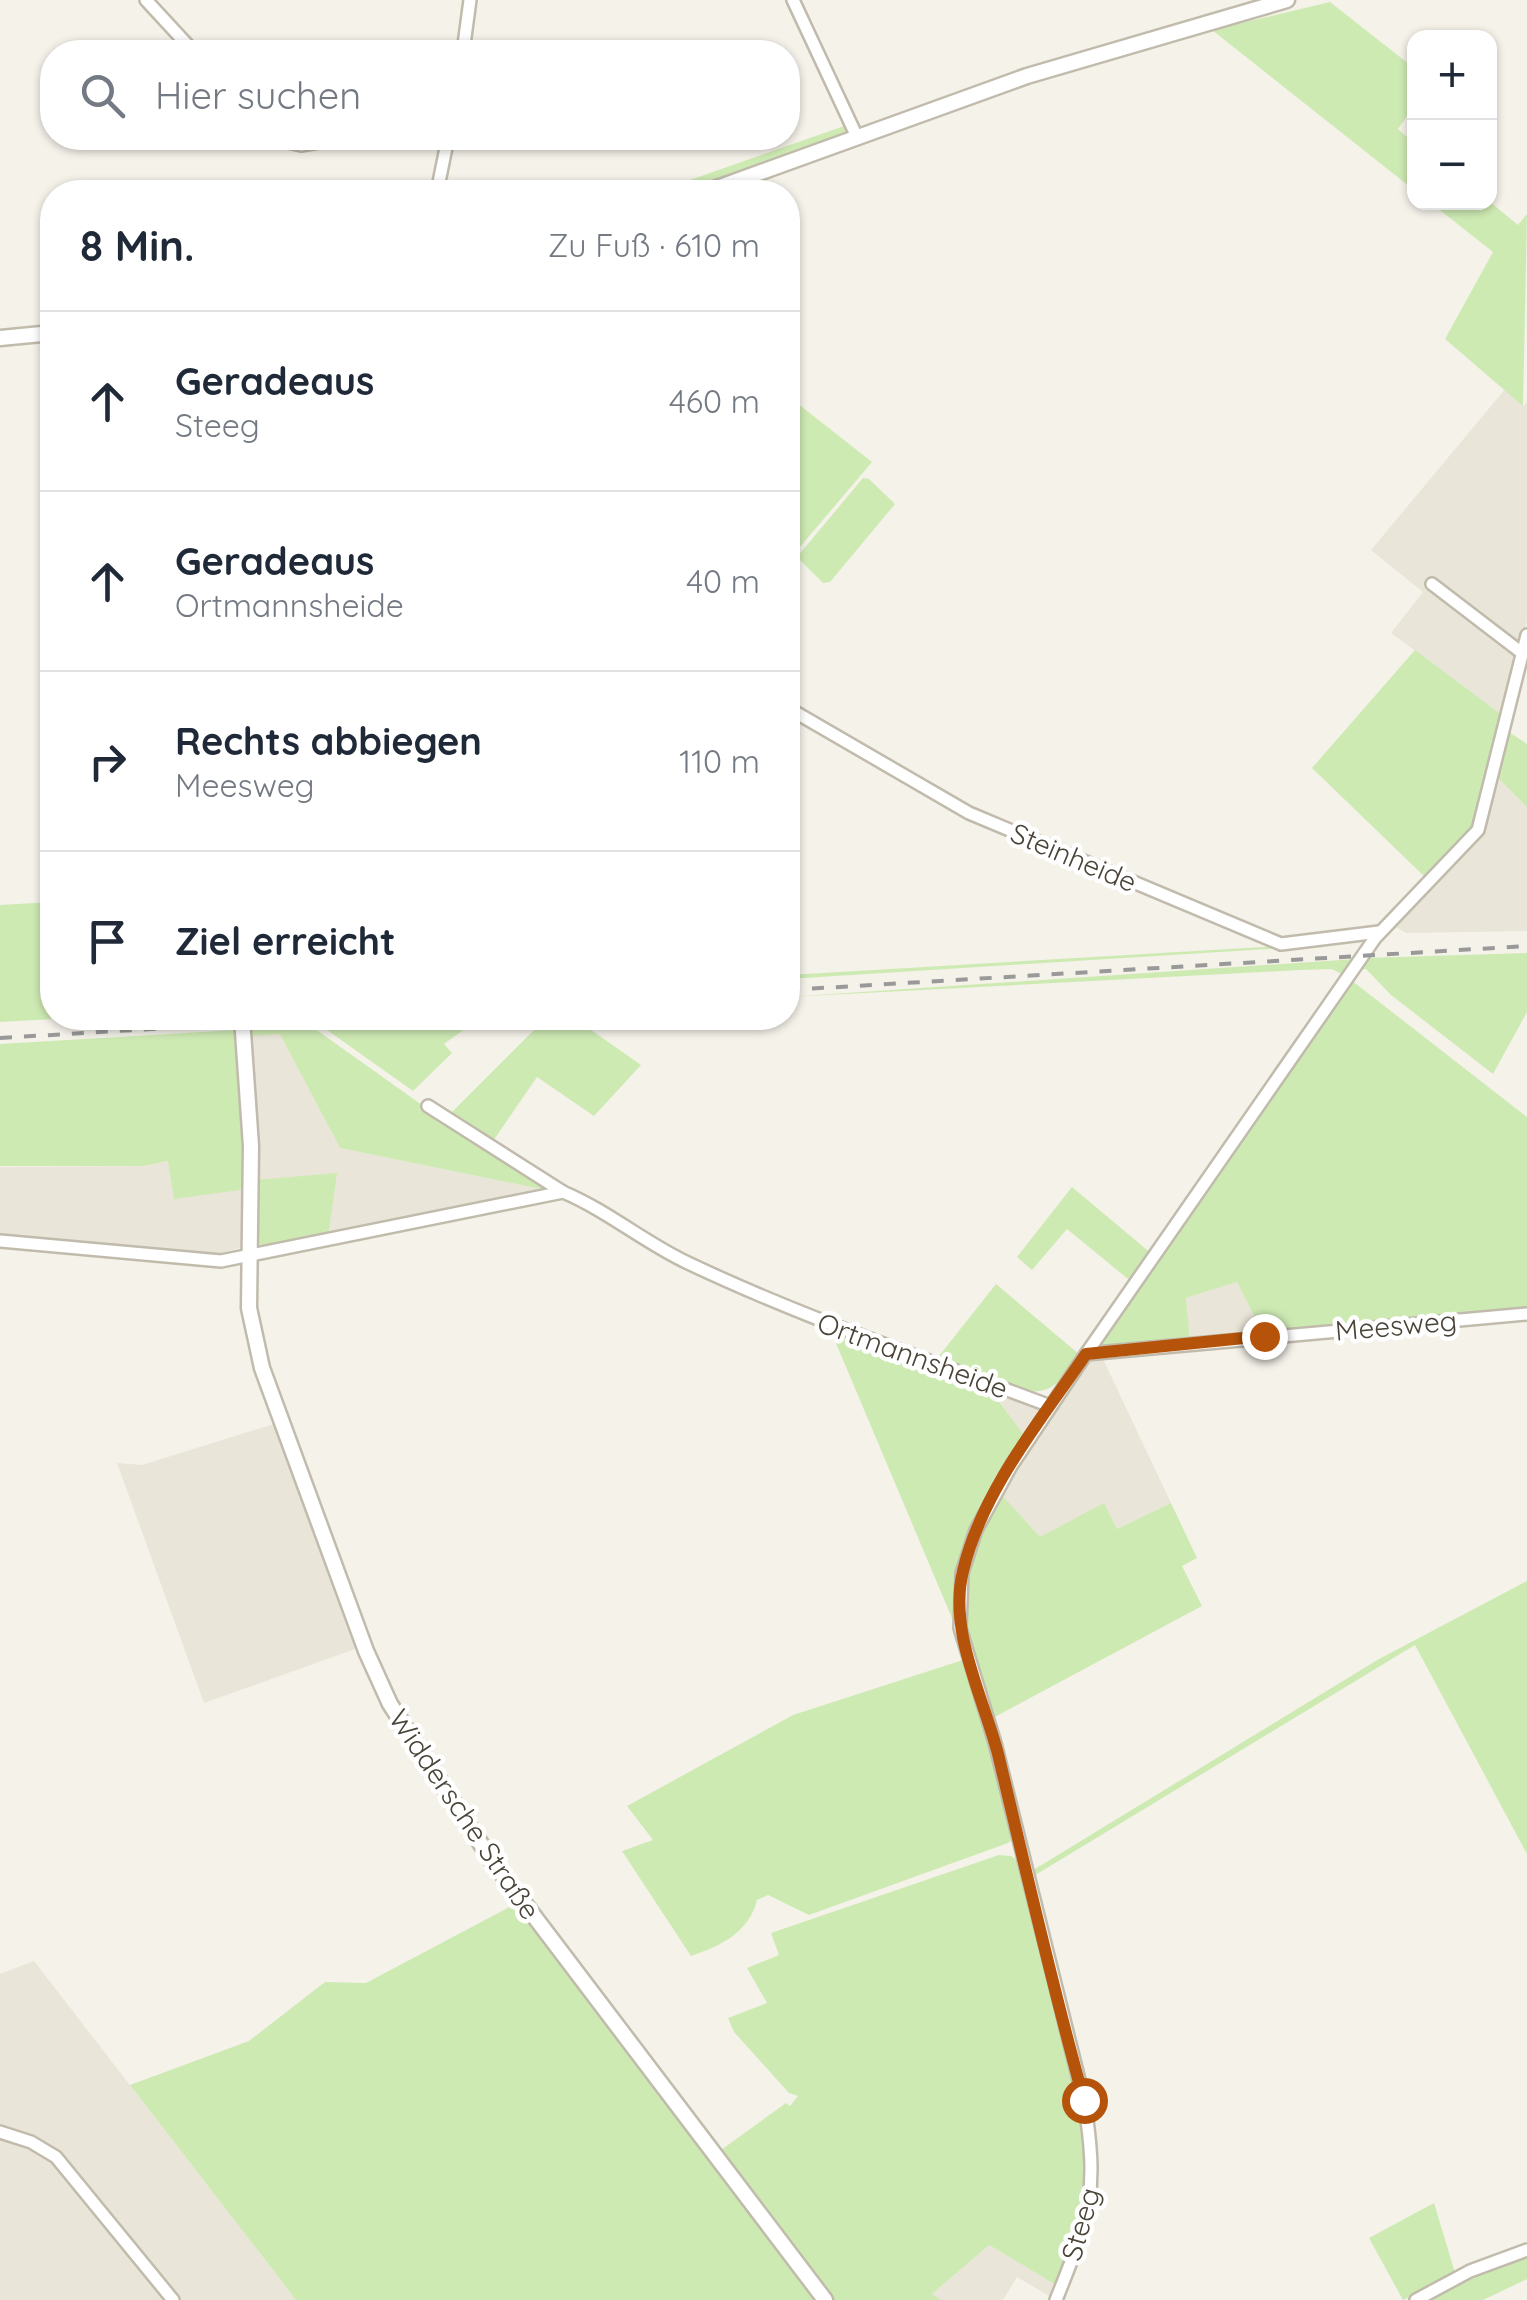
<!DOCTYPE html>
<html lang="de">
<head>
<meta charset="utf-8">
<style>
  body { margin:0; font-family:Quicksand,sans-serif; background:#f6f6f7; color:#1f2937 }
  .controls { position:absolute; right:30px; top:30px; display:grid; overflow:hidden; border-radius:20px; box-shadow:0 2px 8px #0004 }
  .controls button { width:90px; height:90px; display:grid; place-items:center; padding:0; border:0; border-bottom:2px solid #e0e1e3; background:#fff; color:#1f2937; font:50px sans-serif }
  .stop { position:absolute; width:30px; height:30px; margin:-22px; border:8px solid #b45309; border-radius:50%; background:#fff }
  .stop.end { background:#b45309; border-color:#fff; box-shadow:0 2px 10px #0008 }
  .list { margin:0; padding:0; list-style:none }
  h2 { display:flex; justify-content:space-between; align-items:center; height:130px; margin:0; padding:0 40px; font-size:42px }
  h2 small { font-size:32px; font-weight:400; color:#747a83 }
  .list li { display:grid; grid-template-columns:65px 1fr auto; gap:30px; align-items:center; box-sizing:border-box; height:180px; padding:0 40px; border-top:2px solid #e0e1e3 }
  .list b { display:block; font-size:38px; white-space:nowrap }
  .list p { margin:0; font-size:32px; white-space:nowrap; color:#747a83 }
  .list em { font-size:32px; font-style:normal; color:#747a83 }
  .icon { flex:none; width:55px; height:55px; fill:none; stroke:currentColor; stroke-width:2; stroke-linecap:round; stroke-linejoin:round }
  .map { position:relative; flex:none; width:1527px; height:2300px; overflow:hidden }
  .search { position:absolute; background:#fff; box-shadow:0 2px 8px #0004; left:40px; top:40px; width:760px; height:110px; display:flex; align-items:center; gap:25px; box-sizing:border-box; padding:0 35px; border-radius:40px; color:#747a83; font-size:38px }
  .panel { position:absolute; background:#fff; box-shadow:0 2px 8px #0004; left:40px; top:180px; width:760px; height:850px; border-radius:40px }
  .map>svg:first-child { display:block }
  .residential { fill:#e9e5d8 }
  .green { fill:#ceeab3 }
  .lines { fill:none; stroke-linecap:round; stroke-linejoin:round }
  .minor-casing { stroke:#c1bbac; stroke-width:16 }
  .tertiary-casing { stroke:#c1bbac; stroke-width:19 }
  .minor { stroke:#fff; stroke-width:11 }
  .tertiary { stroke:#fff; stroke-width:14 }
  .rail { stroke:#999; stroke-width:4; stroke-dasharray:12 12; stroke-linecap:butt }
  .route { stroke:#b45309; stroke-width:12 }
  .labels { text-anchor:middle; dominant-baseline:central; stroke-width:9; stroke-linejoin:round; paint-order:stroke }
  .street-label { font-size:28px; fill:#494338; stroke:#fff }
</style>
</head>
<body>
<div class="map">
<svg width="1527" height="2300" viewBox="0 0 1527 2300">
  <rect width="100%" height="100%" fill="#f5f2ea"/>
  <!-- residential -->
  <g class="residential">
    <path d="M1506 388 1523 406 1527 402V621L1502 715 1391 633 1423 592 1371 550Z"/>
    <path d="M1495 775 1527 807V931L1406 933 1393 925Z"/>
    <path d="M280 1033 340 1148 556 1192 328 1236 256 1180 249 1036Z"/>
    <path d="M169 1161 247 1189 245 1243 240 1248 217 1254 0 1237V1167L144 1166Z"/>
    <path d="M1237 1282 1262 1332 1190 1341 1186 1298Z"/>
    <path d="M1102 1357 1171 1503 1117 1529 1104 1504 1040 1538 999 1492 1087 1361Z"/>
    <path d="M988 1387 1040 1407 1025 1436Z"/>
    <path d="M277 1423 358 1648 204 1703 117 1463 142 1465Z"/>
    <path d="M34 1961 296 2300H0V1974Z"/>
    <path d="M989 2245 1056 2285 1051 2297 1017 2277 1003 2300H941L932 2294Z"/>
  </g>
  <!-- green -->
  <g class="green">
    <path d="M1330 2 1414 68V106L1398 129 1414 143V190L1212 30Z"/>
    <path d="M847 125 848 134 843 139 694 192H656Z"/>
    <path d="M1490 202 1518 225 1527 214 1523 406 1445 339 1493 252 1431 203Z"/>
    <path d="M788 396 872 462 788 561Z"/>
    <path d="M863 478 869 479 895 504 830 582 823 583 797 557Z"/>
    <path d="M1415 650 1502 715 1475 829 1426 878 1312 768Z"/>
    <path d="M1506 730 1527 744V807L1495 775Z"/>
    <path d="M52 902V1018H72L0 1022V905Z"/>
    <path d="M1296 945 1299 947 788 979V975Z"/>
    <path d="M1527 953V1012L1493 1074 1391 995 1366 969 1358 970 1366 958Z"/>
    <path d="M1356 959 1343 975 1332 969 1301 970 788 997Z"/>
    <path d="M1351 980 1527 1117V1310L1262 1332 1237 1282 1186 1298 1190 1341 1102 1347 1101 1341Z"/>
    <path d="M381 1018H480L444 1044 452 1053 413 1091 320 1025 311 1026 443 1120 556 1192 340 1148 280 1034 249 1036 248 1029Z"/>
    <path d="M546 1018H574L641 1065 594 1116 537 1077 491 1144 448 1116Z"/>
    <path d="M236 1030 242 1064 247 1189 174 1199 168 1161 144 1166H0V1044Z"/>
    <path d="M337 1173 328 1236 269 1248 259 1244 256 1180Z"/>
    <path d="M1072 1187 1153 1255 1133 1283 1067 1229 1032 1270 1017 1257Z"/>
    <path d="M996 1284 1080 1355C1062 1378 1053 1397 1022 1390L935 1361Z"/>
    <path d="M830 1329 988 1387 1025 1436 960 1567 957 1630Z"/>
    <path d="M999 1492 1040 1537 1104 1503 1117 1529 1171 1503 1197 1558 1182 1566 1202 1606 991 1719 964 1629 966 1564Z"/>
    <path d="M1527 1581V1854L1415 1645 1032 1877 1030 1872 1379 1659Z"/>
    <path d="M966 1659 1015 1836 1008 1843 809 1915 768 1895 757 1900C749 1933 720 1946 691 1956L622 1851 653 1840 627 1806 793 1715Z"/>
    <path d="M999 1855 1011 1856 1022 1864 1081 2100 1089 2198 1056 2285 989 2245 932 2294 941 2300H833L721 2150 786 2103 790 2106 798 2096 789 2093 734 2032 728 2018 767 2003 747 1968 779 1955 771 1933Z"/>
    <path d="M517 1903 819 2300H296L130 2085 249 2041 325 1982 366 1983Z"/>
    <path d="M1434 2203 1456 2276 1403 2300 1369 2238Z"/>
    <path d="M1527 2252V2279L1483 2300H1420Z"/>
  </g>
  <g class="lines">
    <!-- minor casing -->
    <g class="minor-casing">
      <g id="minor">
        <path d="M146 0 194 52"/>
        <path d="M793 0 857 137"/>
        <path d="M463 52 470 0"/>
        <path d="M272 138 301 145 343 138"/>
        <path d="M437 192 448 138"/>
        <path d="M1432 584 1522 653"/>
        <path d="M788 708 969 813 1281 944 1379 932"/>
        <path d="M428 1106 563 1192"/>
        <path d="M0 1241 221 1261 563 1192C608 1211 645 1243 688 1263 806 1319 929 1360 1050 1406"/>
        <path d="M1086 1354 1527 1314"/>
        <path d="M0 2132 31 2142 56 2157 173 2300"/>
        <path d="M1056 2300C1090 2215 1099 2193 1084 2100L995 1743 960 1628 962 1573 976 1530 1011 1466 1086 1354 1375 938 1478 830 1527 635"/>
        <path d="M1416 2300 1470 2271 1527 2250"/>
      </g>
    </g>
    <!-- tertiary casing -->
    <g class="tertiary-casing">
      <g id="tertiary">
        <path d="M706 192 1027 76 1287 0"/>
        <path d="M0 338 52 333"/>
        <path d="M242 1018 251 1146 249 1308 262 1368 366 1651 390 1704 490 1858 825 2300"/>
      </g>
    </g>
    <!-- minor -->
    <use href="#minor" class="minor"/>
    <!-- tertiary -->
    <use href="#tertiary" class="tertiary"/>
    <!-- rail -->
    <g class="rail">
      <path d="M788 990 1527 946"/>
      <path d="M0 1038 335 1018"/>
    </g>
  </g>
  <g class="lines">
    <!-- route -->
    <path class="route" d="M1084 2100C1052 1986 1026 1870 998 1754 983 1696 948 1631 963 1571 982 1491 1040 1421 1086 1354L1264 1336"/>
  </g>
  <g class="labels">
    <!-- street labels -->
    <g class="street-label">
      <text transform="translate(1074 857) rotate(23)">Steinheide</text>
      <text transform="translate(1396 1325) rotate(-5)">Meesweg</text>
      <text transform="translate(913 1355) rotate(20)">Ortmannsheide</text>
      <text transform="translate(465 1814) rotate(56)">Widdersche Straße</text>
      <text transform="translate(1080 2224) rotate(-74)">Steeg</text>
    </g>
  </g>
</svg>
<div class="controls">
<button>+</button>
<button>−</button>
</div>
<div class="stop" style="left:1084px;top:2100px"></div>
<div class="stop end" style="left:1264px;top:1336px"></div>
<div class="search"><svg class="icon" aria-label="search" viewBox="0 0 24 24"><circle cx="10" cy="10" r="6"/><path d="M15 15l6 6"/></svg>Hier suchen</div>
<section class="panel">
<h2>8 Min.<small>Zu Fuß · 610 m</small></h2>
<ul class="list">
<li><svg class="icon" aria-label="ahead" viewBox="0 0 24 24"><path d="M12 20V5M6 11l6-6 6 6"/></svg><div><b>Geradeaus</b><p>Steeg</p></div><em>460 m</em></li>
<li><svg class="icon" aria-label="ahead" viewBox="0 0 24 24"><path d="M12 20V5M6 11l6-6 6 6"/></svg><div><b>Geradeaus</b><p>Ortmannsheide</p></div><em>40 m</em></li>
<li><svg class="icon" aria-label="right" viewBox="0 0 24 24"><path d="M7 20v-9h11M14 6l5 5-5 5"/></svg><div><b>Rechts abbiegen</b><p>Meesweg</p></div><em>110 m</em></li>
<li><svg class="icon" aria-label="arrive" viewBox="0 0 24 24"><path d="M6 21V4h12l-3 4 3 4H6"/></svg><div><b>Ziel erreicht</b></div></li>
</ul>
</section>
</div>
</body>
</html>
